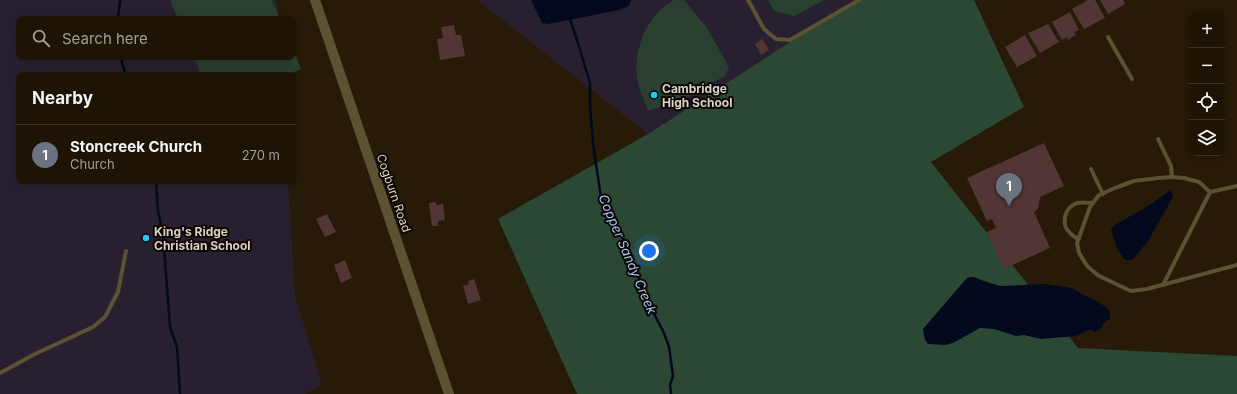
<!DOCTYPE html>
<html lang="en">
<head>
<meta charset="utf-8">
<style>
  body { margin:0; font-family:Inter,sans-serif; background:#251d0e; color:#f1f3f6 }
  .controls { position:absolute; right:12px; top:12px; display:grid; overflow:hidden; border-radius:8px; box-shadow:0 2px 10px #0003 }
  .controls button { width:36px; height:36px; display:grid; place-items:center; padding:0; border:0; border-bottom:1px solid #3b3326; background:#1d1404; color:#f1f3f6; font:20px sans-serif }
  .you { position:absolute; left:649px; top:251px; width:14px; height:14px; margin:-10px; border:3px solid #fff; border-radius:50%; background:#1a73e8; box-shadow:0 0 0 6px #1a73e833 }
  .badge { display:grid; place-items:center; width:26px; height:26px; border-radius:50%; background:#7c3aed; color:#fff; font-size:13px; font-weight:700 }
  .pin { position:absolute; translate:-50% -33px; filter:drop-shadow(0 1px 2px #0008) }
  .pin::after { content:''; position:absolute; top:21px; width:14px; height:12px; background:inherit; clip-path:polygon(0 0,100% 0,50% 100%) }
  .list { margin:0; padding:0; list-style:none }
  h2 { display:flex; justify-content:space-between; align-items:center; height:52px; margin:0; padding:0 16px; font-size:17px }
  h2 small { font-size:13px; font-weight:400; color:#a09e9a }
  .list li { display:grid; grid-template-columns:26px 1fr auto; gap:12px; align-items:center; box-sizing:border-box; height:60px; padding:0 16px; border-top:1px solid #3b3326 }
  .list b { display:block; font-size:15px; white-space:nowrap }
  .list p { margin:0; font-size:13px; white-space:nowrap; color:#a09e9a }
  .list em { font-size:13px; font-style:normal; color:#a09e9a }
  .icon { flex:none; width:22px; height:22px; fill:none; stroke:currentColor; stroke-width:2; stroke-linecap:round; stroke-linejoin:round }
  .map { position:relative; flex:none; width:1237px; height:394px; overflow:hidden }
  .search { position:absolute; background:#1d1404; box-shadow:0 2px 10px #0003; left:16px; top:16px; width:280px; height:44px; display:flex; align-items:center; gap:10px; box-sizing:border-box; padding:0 14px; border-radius:8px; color:#a09e9a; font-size:15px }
  .panel { position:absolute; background:#1d1404; box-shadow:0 2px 10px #0003; left:16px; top:72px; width:280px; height:112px; border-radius:8px }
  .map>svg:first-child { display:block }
  .education { fill:#282030 }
  .green { fill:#294030 }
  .forest { fill:#2b4834 }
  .water { fill:#02091e }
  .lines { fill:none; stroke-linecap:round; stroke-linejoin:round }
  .stream { stroke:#02091e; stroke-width:2.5 }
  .building { fill:#513635 }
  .service { stroke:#5a5232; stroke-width:4 }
  .tertiary { stroke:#5a5232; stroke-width:10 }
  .poi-dot { fill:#1dc9fc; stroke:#0c0702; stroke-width:1.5 }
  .labels { text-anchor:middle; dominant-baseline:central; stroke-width:4; stroke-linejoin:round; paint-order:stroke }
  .poi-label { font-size:12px; font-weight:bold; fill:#dad1c5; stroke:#0c0702; text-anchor:start }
  .street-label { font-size:12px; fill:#dad1c5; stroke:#0c0702 }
  .water-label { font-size:13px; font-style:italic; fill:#a9c4f7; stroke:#0c0702 }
</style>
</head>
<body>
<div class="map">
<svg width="1237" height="394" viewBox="0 0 1237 394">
  <rect width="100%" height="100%" fill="#271a06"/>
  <!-- education -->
  <g class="education">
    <path d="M0 0H276L277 3 278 19H19V57H280L282 75H19V181H288L295 295 322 385 305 394H0Z"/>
    <path d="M477 0H855L648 134Z"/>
  </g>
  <!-- green -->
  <g class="green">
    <path d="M170 0H272L280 19H178Z"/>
    <path d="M674 0H684L707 28 729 67 725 76 688 96 648 111C645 102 640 93 638 82 632 53 646 14 674 0Z"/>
    <path d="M768 0H824L794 16 774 11Z"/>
    <path d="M293 49 301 69 286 75H201L194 57H293Z"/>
  </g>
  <!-- forest -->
  <path class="forest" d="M855 0H974L1024 107 931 162 1078 348 1237 356V394H577L498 219 648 134Z"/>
  <!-- water -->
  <g class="water">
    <path d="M531 0H631L629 6 619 10 548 24 542 23Z"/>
    <path d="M1171 190 1173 197 1148 241 1132 260H1125L1117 249 1111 230 1115 225 1148 206Z"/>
    <path d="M969 277H974L981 280 1000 286 1044 284 1072 288 1082 294 1099 302 1108 309 1110 313V318L1103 324 1101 329 1094 332 1091 329 1076 336 1041 339 1024 335 1016 336 994 329 980 328 953 343 945 345 928 344 925 340 923 329 966 279Z"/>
  </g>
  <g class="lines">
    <!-- stream -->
    <g class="stream">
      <path d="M118 19 120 0"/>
      <path d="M570 19 578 43 590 83V104L593 144 601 197 624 240 648 302 664 333 669 347 673 376 670 385 671 394"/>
      <path d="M121 57 122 63 126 75"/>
      <path d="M156 181 158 211 163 234 170 327 177 347 180 394"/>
    </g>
  </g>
  <!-- building -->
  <g class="building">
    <path d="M1088 0H1095L1105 18 1084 29 1072 9Z"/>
    <path d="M1100 0H1123L1125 4 1108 14Z"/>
    <path d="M1070 12 1079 30 1074 32 1076 35 1068 40 1067 37 1062 40 1052 22Z"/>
    <path d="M1048 24 1059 42 1040 53 1028 33Z"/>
    <path d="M454 25 456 35H461L465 56 440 60 437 39 443 38 441 27Z"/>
    <path d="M1025 35 1037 56 1017 67 1005 47Z"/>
    <path d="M762 39 769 50 761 55 755 44Z"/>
    <path d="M1044 143 1064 186 1040 197 1038 209 1034 212 1050 248 1004 269 987 232 996 228 992 219 987 221 967 178Z"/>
    <path d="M436 202V205L443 204 445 220 438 221V226H432L429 203Z"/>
    <path d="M327 214 336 232 325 237 316 219Z"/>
    <path d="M345 260 352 278 341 283 334 265Z"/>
    <path d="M474 279 481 300 468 304 463 286 469 284 468 281Z"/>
  </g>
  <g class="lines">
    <!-- service -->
    <g class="service">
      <path d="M748 0 764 29 776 39 790 40 859 0"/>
      <path d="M1108 37 1132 79"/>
      <path d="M1158 139 1171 166 1172 177"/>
      <path d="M1091 169 1103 194"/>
      <path d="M1237 186 1210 192 1199 182 1184 178 1172 177 1158 178 1134 181 1115 188 1099 195 1090 207 1077 243 1079 253 1087 266 1099 276 1131 291 1147 289 1237 265"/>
      <path d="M1079 239C1076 238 1073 236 1071 234 1060 225 1064 208 1077 203 1082 202 1088 203 1093 203"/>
      <path d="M1163 285 1210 192"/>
      <path d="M0 373 35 354 93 327 105 317 118 292 126 251"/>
    </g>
    <!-- tertiary -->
    <path class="tertiary" d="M315 0 449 394"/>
  </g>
  <!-- markers -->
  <g class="poi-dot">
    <circle cx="654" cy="95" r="4"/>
    <circle cx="146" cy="238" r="4"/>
  </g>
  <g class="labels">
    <!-- poi labels -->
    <g class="poi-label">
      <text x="662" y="88">Cambridge<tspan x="662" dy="14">High School</tspan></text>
      <text x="154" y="231">King's Ridge<tspan x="154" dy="14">Christian School</tspan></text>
    </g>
    <!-- street labels -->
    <g class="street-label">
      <text transform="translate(394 193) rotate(71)">Cogburn Road</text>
    </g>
    <!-- water labels -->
    <g class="water-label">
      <text transform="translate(628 254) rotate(67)">Copper Sandy Creek</text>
    </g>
  </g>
</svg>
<div class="controls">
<button>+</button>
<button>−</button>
<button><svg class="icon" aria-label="locate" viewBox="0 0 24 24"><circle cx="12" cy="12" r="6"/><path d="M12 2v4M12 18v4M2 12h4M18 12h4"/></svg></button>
<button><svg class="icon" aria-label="layers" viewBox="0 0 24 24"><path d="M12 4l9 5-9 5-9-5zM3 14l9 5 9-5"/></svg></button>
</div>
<div class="you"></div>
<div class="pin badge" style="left:1009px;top:206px;background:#6b7280">1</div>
<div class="search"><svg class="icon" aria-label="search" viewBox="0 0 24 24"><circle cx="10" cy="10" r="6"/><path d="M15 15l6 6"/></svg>Search here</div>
<section class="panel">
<h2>Nearby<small></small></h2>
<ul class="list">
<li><span class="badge" style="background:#6b7280">1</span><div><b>Stoncreek Church</b><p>Church</p></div><em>270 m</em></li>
</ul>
</section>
</div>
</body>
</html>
